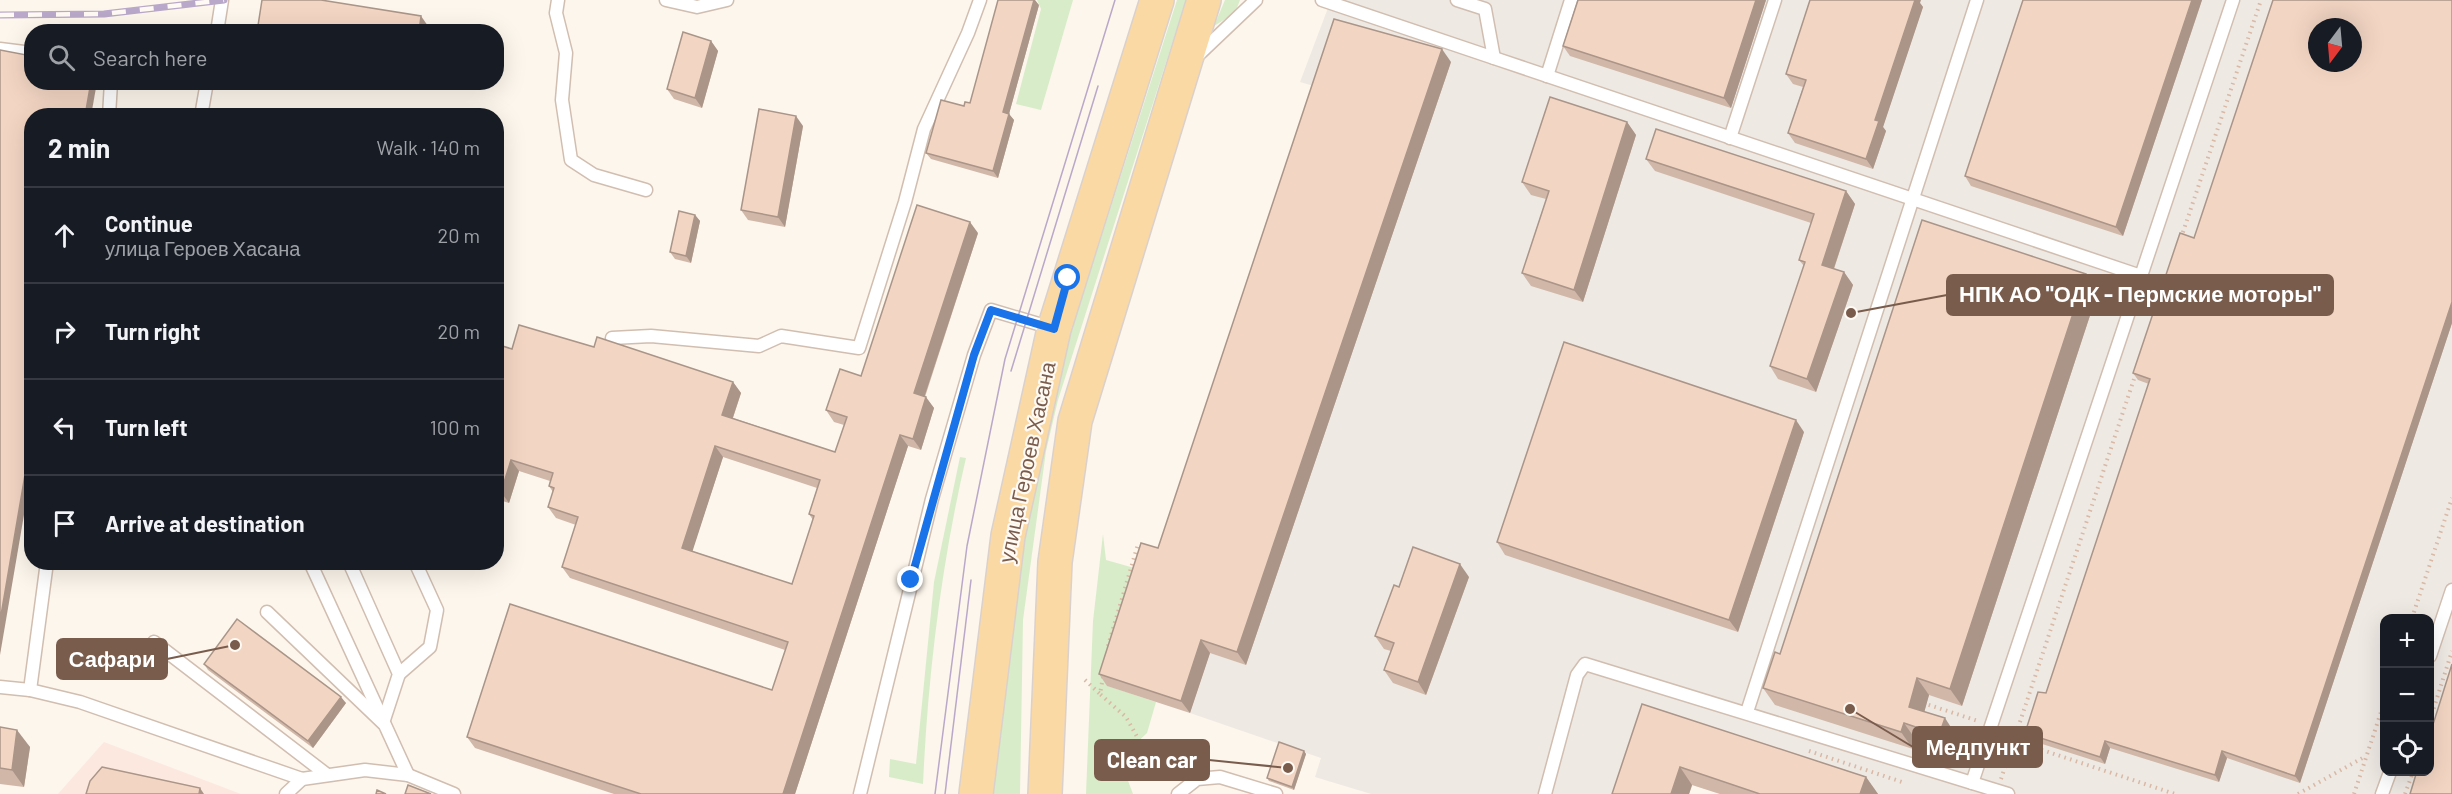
<!DOCTYPE html>
<html lang="en">
<head>
<meta charset="utf-8">
<style>
  body { margin:0; font-family:Barlow,sans-serif; background:#242831; color:#f1f3f6 }
  .controls { position:absolute; right:18px; bottom:18px; display:grid; overflow:hidden; border-radius:12px; box-shadow:0 6px 24px #0002 }
  .controls button { width:54px; height:54px; display:grid; place-items:center; padding:0; border:0; border-bottom:2px solid #363941; background:#171b24; color:#f1f3f6; font:30px sans-serif }
  .compass { position:absolute; left:2308px; top:18px; width:54px; height:54px; border-radius:50%; background:#171b24; box-shadow:0 6px 24px #0002; rotate:196deg }
  .stop { position:absolute; width:18px; height:18px; margin:-14px; border:4px solid #1a73e8; border-radius:50%; background:#fff }
  .stop.end { background:#1a73e8; border-color:#fff; box-shadow:0 2px 6px #0008 }
  .list { margin:0; padding:0; list-style:none }
  h2 { display:flex; justify-content:space-between; align-items:center; height:78px; margin:0; padding:0 24px; font-size:26px }
  h2 small { font-size:20px; font-weight:400; color:#9ea1a6 }
  .list li { display:grid; grid-template-columns:39px 1fr auto; gap:18px; align-items:center; box-sizing:border-box; height:96px; padding:0 24px; border-top:2px solid #363941 }
  .list b { display:block; font-size:22px; white-space:nowrap }
  .list p { margin:0; font-size:20px; white-space:nowrap; color:#9ea1a6 }
  .list em { font-size:20px; font-style:normal; color:#9ea1a6 }
  .icon { flex:none; width:33px; height:33px; fill:none; stroke:currentColor; stroke-width:2; stroke-linecap:round; stroke-linejoin:round }
  .map { position:relative; flex:none; width:2452px; height:794px; overflow:hidden }
  .search { position:absolute; background:#171b24; box-shadow:0 6px 24px #0002; left:24px; top:24px; width:480px; height:66px; display:flex; align-items:center; gap:15px; box-sizing:border-box; padding:0 21px; border-radius:24px; color:#9ea1a6; font-size:22px }
  .panel { position:absolute; background:#171b24; box-shadow:0 6px 24px #0002; left:24px; top:108px; width:480px; height:462px; border-radius:24px }
  .map>svg:first-child { display:block }
  .commercial { fill:#fde8e0 }
  .industrial { fill:#efe9e4; fill-rule:evenodd }
  .green { fill:#d8ecc9 }
  .lines { fill:none; stroke-linecap:round; stroke-linejoin:round }
  .service-casing { stroke:#d1beb0; stroke-width:15 }
  .primary-casing { stroke:#dad1cd; stroke-width:36 }
  .path { stroke:#d9b8a5; stroke-width:4; stroke-dasharray:1.5 4.5; stroke-linecap:butt }
  .service { stroke:#fff; stroke-width:12 }
  .primary { stroke:#fbd9a5; stroke-width:33 }
  .tram { stroke:#b9a8c9; stroke-width:1.5 }
  .rail-casing { stroke:#b9a8c9; stroke-width:7 }
  .rail { stroke:#fffaf3; stroke-width:4.5; stroke-dasharray:14; stroke-linecap:butt }
  .wall { fill:#d1b7a8; fill-rule:evenodd }
  .shaded-wall { fill:#aa9588 }
  .building { fill:#f3d5c3; stroke:#aa9588; stroke-width:1.5; fill-rule:evenodd }
  .route { stroke:#1a73e8; stroke-width:8 }
  .labels { text-anchor:middle; dominant-baseline:central; stroke-width:4.5; stroke-linejoin:round; paint-order:stroke }
  .street-label { font-size:21px; fill:#7a5c4d; stroke:#fffaf3 }
  .leader { fill:none; stroke:#7a5c4d; stroke-width:2 }
  .callout-dot { fill:#7a5c4d; stroke:#fffaf3; stroke-width:2 }
  .callout { fill:#7a5c4d; stroke:#7a5c4d; stroke-width:2 }
  .callout-label { font-size:22px; text-anchor:middle; font-weight:bold; fill:#fff }
</style>
</head>
<body>
<div class="map">
<svg width="2452" height="794" viewBox="0 0 2452 794">
  <rect width="100%" height="100%" fill="#fdf6ec"/>
  <!-- commercial -->
  <path class="commercial" d="M104 742 241 794H58Z"/>
  <!-- industrial -->
  <path class="industrial" d="M1331 0H2452V794H1720L1693 785 1689 794H1371L1315 777 1321 758 1190 713 1166 560 1324 89 1300 82ZM2317 27H2353V63H2317ZM2384 618H2430V772H2384Z"/>
  <!-- green -->
  <g class="green">
    <path d="M1037 0H1073L1041 110 1016 104 1041 9Z"/>
    <path d="M1177 0H1186L1058 400 1046 451 1023 620 1020 794H992L1012 588 1047 407Z"/>
    <path d="M1225 0H1240L1235 13 1214 26Z"/>
    <path d="M960 457 966 458C941 565 928 675 923 784L889 777 890 759 916 764 934 582Z"/>
    <path d="M1103 534 1106 560 1145 571 1108 686 1156 702 1147 733 1132 747 1127 778 1133 794H1086L1093 621Z"/>
  </g>
  <g class="lines">
    <!-- service casing -->
    <g class="service-casing">
      <g id="service">
        <path d="M558 0 556 13 566 53 562 100 571 160 594 175 646 190"/>
        <path d="M666 0 697 7 727 0"/>
        <path d="M1322 0 1494 58 1485 9 1457 0"/>
        <path d="M217 32 222 0"/>
        <path d="M0 49 32 53"/>
        <path d="M1195 58 1256 0"/>
        <path d="M1494 58 2141 276"/>
        <path d="M1547 76 1571 0"/>
        <path d="M109 116 111 82"/>
        <path d="M201 116 207 82"/>
        <path d="M1730 138 1775 0"/>
        <path d="M612 338 651 336 759 346 781 336 859 348 905 202 924 129 968 33 980 0"/>
        <path d="M310 562 408 775"/>
        <path d="M267 612 383 723 399 674 349 562"/>
        <path d="M154 642 326 774"/>
        <path d="M2430 656 2452 590"/>
        <path d="M399 674 430 647 437 610 415 562"/>
        <path d="M0 687 30 690 80 702 302 779 365 770 408 775 454 794"/>
        <path d="M30 690 47 562"/>
        <path d="M1747 712 1977 0"/>
        <path d="M1972 783 2233 0"/>
        <path d="M286 794 302 779"/>
        <path d="M860 794 932 499 974 355 991 310 1052 328"/>
        <path d="M1178 794 1197 779 1220 777 1276 794"/>
        <path d="M1545 794 1577 675 1585 664 2008 794"/>
        <path d="M2382 794 2390 772"/>
      </g>
    </g>
    <!-- primary casing -->
    <g class="primary-casing">
      <g id="primary">
        <path d="M976 794 1008 536 1054 329 1157 0"/>
        <path d="M1045 794 1055 562 1075 421 1204 0"/>
      </g>
    </g>
    <!-- path -->
    <g class="path">
      <path d="M2181 238 2261 0"/>
      <path d="M2412 618 2452 498"/>
      <path d="M1108 646 1138 544"/>
      <path d="M1103 677 1100 694 1126 717 1140 742 1159 762 1182 772"/>
      <path d="M1085 680 1100 694"/>
      <path d="M1923 703 1978 721"/>
      <path d="M2430 720 2452 651"/>
      <path d="M2003 734 2012 740 2175 794"/>
      <path d="M1809 751 1905 783"/>
      <path d="M2001 779 2136 373"/>
      <path d="M2298 794 2366 756"/>
      <path d="M2354 794 2384 703"/>
      <path d="M2405 794 2413 772"/>
    </g>
    <!-- service -->
    <use href="#service" class="service"/>
    <!-- primary -->
    <use href="#primary" class="primary"/>
    <!-- tram -->
    <g class="tram">
      <path d="M1011 371 1098 86"/>
      <path d="M935 794 967 546 1005 359 1115 0"/>
      <path d="M945 794 971 580"/>
    </g>
    <!-- rail casing -->
    <g class="rail-casing">
      <path id="rail" d="M0 15 104 14 224 0"/>
    </g>
    <!-- rail -->
    <use href="#rail" class="rail"/>
  </g>
  <!-- wall -->
  <g class="wall">
    <path d="M1766 0 1731 108 1570 56 1563 46Z"/>
    <path d="M2023 0H2202L2123 236 1971 186 1965 176Z"/>
    <path d="M2452 0V323L2300 783 2227 758 2219 782 2110 748 2105 764 2030 740 2025 733 2046 693 2149 384 2138 380 2133 373 2194 238Z"/>
    <path d="M1920 3 1923 7 1883 127 1886 131 1873 169 1795 143 1788 133 1803 87 1793 84 1786 74Z"/>
    <path d="M1039 5 1009 114 1014 120 998 178 931 159 926 153 964 106 970 103Z"/>
    <path d="M711 41 718 51 702 108 674 99 667 89Z"/>
    <path d="M1451 62 1246 665 1210 653 1190 713 1107 686 1099 674 1158 548Z"/>
    <path d="M1627 122 1636 135 1583 302 1531 286 1522 273 1546 199 1531 195 1522 182Z"/>
    <path d="M803 126 785 227 748 220 741 210Z"/>
    <path d="M1646 159 1846 191 1855 204 1834 269 1844 272 1853 285 1816 392 1778 379 1770 366 1804 266 1799 260 1811 223 1655 171Z"/>
    <path d="M695 215 700 221 691 263 675 259 670 252Z"/>
    <path d="M978 233 925 397 934 408 921 450 908 446 795 794H614L475 748 467 737 772 690 785 650 570 578 562 567 576 525 556 518 548 507 553 492 549 486 550 481 519 471 509 503 496 499V344L512 349 594 347 733 382 741 393 733 418 835 452 844 425 834 422 826 410 861 376ZM723 457 817 488 809 514 813 520 792 584 692 551Z"/>
    <path d="M2098 291 1962 706 1929 695 1924 712 1956 735 1951 752 1916 740 1913 749 1775 705 1763 688 1780 654Z"/>
    <path d="M1804 432 1738 632 1505 555 1497 542Z"/>
    <path d="M201 562H217L215 567Z"/>
    <path d="M1469 577 1426 695 1393 683 1384 670 1391 651 1384 649 1375 636 1399 587Z"/>
    <path d="M204 664 346 703 313 748 208 670Z"/>
    <path d="M1642 704 1866 777 1878 794H1720L1692 785 1689 794Z"/>
    <path d="M0 727 30 747 24 787 0 784Z"/>
    <path d="M1304 751 1306 754 1294 790 1269 781 1267 778Z"/>
  </g>
  <!-- shaded-wall -->
  <g class="shaded-wall">
    <path d="M1034 0H1035L1039 5 1009 114 1014 120 998 178 993 171 1003 112Z"/>
    <path d="M1756 0H1766L1731 108 1724 98Z"/>
    <path d="M1915 0H1921L1920 3 1923 7 1883 127 1886 131 1873 169 1866 159 1875 120Z"/>
    <path d="M2192 0H2202L2123 236 2116 227Z"/>
    <path d="M421 16 428 26 427 32H419Z"/>
    <path d="M711 41 718 51 702 108 695 98Z"/>
    <path d="M1442 49 1451 62 1246 665 1237 652Z"/>
    <path d="M91 82H97L91 116H85Z"/>
    <path d="M796 116 803 126 785 227 778 217Z"/>
    <path d="M1627 122 1636 135 1583 302 1574 290Z"/>
    <path d="M1846 191 1855 204 1831 277 1822 265Z"/>
    <path d="M695 215 700 221 691 263 686 256Z"/>
    <path d="M970 222 978 233 922 404 914 393Z"/>
    <path d="M1844 272 1853 285 1816 392 1807 379Z"/>
    <path d="M2086 274 2098 291 1962 706 1950 689Z"/>
    <path d="M2452 302V323L2300 783 2295 776Z"/>
    <path d="M733 382 741 393 730 426 722 415Z"/>
    <path d="M926 397 934 408 921 450 913 439Z"/>
    <path d="M1796 420 1804 432 1738 632 1729 620Z"/>
    <path d="M32 434V468L0 655V621Z"/>
    <path d="M900 435 908 446 795 794H783Z"/>
    <path d="M715 446 723 457 690 559 682 548Z"/>
    <path d="M511 460 519 471 509 503 501 492Z"/>
    <path d="M1460 564 1469 577 1426 695 1418 682Z"/>
    <path d="M1201 640 1210 653 1190 713 1181 701Z"/>
    <path d="M1917 678 1929 695 1921 724 1909 707Z"/>
    <path d="M341 697 346 703 313 748 308 741Z"/>
    <path d="M1945 718 1956 735 1951 752 1939 735Z"/>
    <path d="M1904 723 1916 740 1913 749 1901 732Z"/>
    <path d="M17 730 30 747 24 787 12 770Z"/>
    <path d="M2105 741 2110 748 2105 764 2100 757Z"/>
    <path d="M1304 751 1306 754 1294 790 1292 787Z"/>
    <path d="M2222 751 2227 758 2219 782 2215 775Z"/>
    <path d="M1680 767 1692 785 1689 794H1671Z"/>
    <path d="M1866 777 1878 794H1860Z"/>
    <path d="M200 788 204 794H199Z"/>
  </g>
  <!-- building -->
  <g class="building">
    <path d="M262 0H321L421 16 419 32H257Z"/>
    <path d="M998 0H1034L1003 112 1009 114 993 171 926 153 941 100 964 106 965 102 970 103Z"/>
    <path d="M1578 0H1756L1724 98 1563 46Z"/>
    <path d="M1810 0H1915L1875 120 1879 121 1866 159 1788 133 1806 80 1786 74Z"/>
    <path d="M2023 0H2192L2116 227 1965 176Z"/>
    <path d="M2273 0H2452V302L2295 776 2222 751 2215 775 2105 741 2100 757 2025 733 2038 692 2046 693 2150 379 2133 373 2180 233 2194 238ZM2317 27H2353V63H2317Z"/>
    <path d="M1334 19 1442 49 1237 652 1201 640 1181 701 1099 674 1141 543 1158 548Z"/>
    <path d="M683 32 711 41 695 98 667 89Z"/>
    <path d="M0 50 32 56V82H91L85 116H32V434L0 621Z"/>
    <path d="M1550 97 1627 122 1574 290 1522 273 1549 191 1522 182Z"/>
    <path d="M759 109 796 116 778 217 741 210Z"/>
    <path d="M1656 129 1846 191 1822 265 1844 272 1807 379 1770 366 1805 262 1799 260 1814 214 1646 159Z"/>
    <path d="M917 205 970 222 914 393 926 397 913 439 900 435 783 794H641L467 737 510 604 772 690 788 642 562 567 578 517 548 507 554 488 549 486 553 473 511 460 501 492 496 491V344L512 349 519 325 594 347 597 337 733 382 722 415 835 452 847 417 826 410 840 369 861 376ZM715 446 820 480 809 514 814 516 792 584 682 548Z"/>
    <path d="M679 211 695 215 686 256 670 252Z"/>
    <path d="M1922 220 2086 274 1950 689 1917 678 1909 707 1945 718 1939 735 1904 723 1901 732 1763 688 1775 652 1780 654Z"/>
    <path d="M1564 342 1796 420 1729 620 1497 542Z"/>
    <path d="M1413 547 1460 564 1418 682 1384 670 1394 643 1375 636 1394 585 1399 587Z"/>
    <path d="M237 619 341 697 308 741 204 664Z"/>
    <path d="M2452 664V794H2410L2417 771H2430V734Z"/>
    <path d="M1642 704 1866 777 1860 794H1760L1680 767 1671 794H1612Z"/>
    <path d="M0 727 17 730 12 770 0 768Z"/>
    <path d="M1279 742 1304 751 1292 787 1267 778Z"/>
    <path d="M102 767 200 788 199 794H86L90 781Z"/>
    <path d="M408 785 431 794H405Z"/>
    <path d="M377 790 386 794H376Z"/>
  </g>
  <g class="lines">
    <!-- route -->
    <path class="route" d="M911 580 974 355 991 310 1054 329 1068 278"/>
  </g>
  <g class="labels">
    <!-- street labels -->
    <g class="street-label">
      <text transform="translate(1026 462) rotate(-78)">улица Героев Хасана</text>
    </g>
  </g>
  <!-- callouts -->
  <path class="leader" d="M1851 313L1947 295M235 645L167 659M1850 709L1913 747M1288 768L1209 760"/>
  <g class="callout-dot">
    <circle cx="1851" cy="313" r="6"/>
    <circle cx="235" cy="645" r="6"/>
    <circle cx="1850" cy="709" r="6"/>
    <circle cx="1288" cy="768" r="6"/>
  </g>
  <g class="callout">
    <rect x="1947" y="275" width="386" height="40" rx="6"/>
    <rect x="57" y="639" width="110" height="40" rx="6"/>
    <rect x="1913" y="727" width="129" height="40" rx="6"/>
    <rect x="1095" y="740" width="114" height="40" rx="6"/>
  </g>
  <g class="callout-label">
    <text x="2140" y="302">НПК АО "ОДК - Пермские моторы"</text>
    <text x="112" y="667">Сафари</text>
    <text x="1978" y="755">Медпункт</text>
    <text x="1152" y="768">Clean car</text>
  </g>
</svg>
<div class="controls">
<button>+</button>
<button>−</button>
<button><svg class="icon" aria-label="locate" viewBox="0 0 24 24"><circle cx="12" cy="12" r="6"/><path d="M12 2v4M12 18v4M2 12h4M18 12h4"/></svg></button>
</div>
<svg class="compass" viewBox="-18 -18 36 36"><path d="M0-13l5 13h-10z" fill="#e53935"/><path d="M0 13l5-13h-10z" fill="#9ea1a6"/></svg>
<div class="stop" style="left:1068px;top:278px"></div>
<div class="stop end" style="left:911px;top:580px"></div>
<div class="search"><svg class="icon" aria-label="search" viewBox="0 0 24 24"><circle cx="10" cy="10" r="6"/><path d="M15 15l6 6"/></svg>Search here</div>
<section class="panel">
<h2>2 min<small>Walk · 140 m</small></h2>
<ul class="list">
<li><svg class="icon" aria-label="ahead" viewBox="0 0 24 24"><path d="M12 20V5M6 11l6-6 6 6"/></svg><div><b>Continue</b><p>улица Героев Хасана</p></div><em>20 m</em></li>
<li><svg class="icon" aria-label="right" viewBox="0 0 24 24"><path d="M7 20v-9h11M14 6l5 5-5 5"/></svg><div><b>Turn right</b></div><em>20 m</em></li>
<li><svg class="icon" aria-label="left" viewBox="0 0 24 24"><path d="M17 20v-9H6M10 6l-5 5 5 5"/></svg><div><b>Turn left</b></div><em>100 m</em></li>
<li><svg class="icon" aria-label="arrive" viewBox="0 0 24 24"><path d="M6 21V4h12l-3 4 3 4H6"/></svg><div><b>Arrive at destination</b></div></li>
</ul>
</section>
</div>
</body>
</html>
